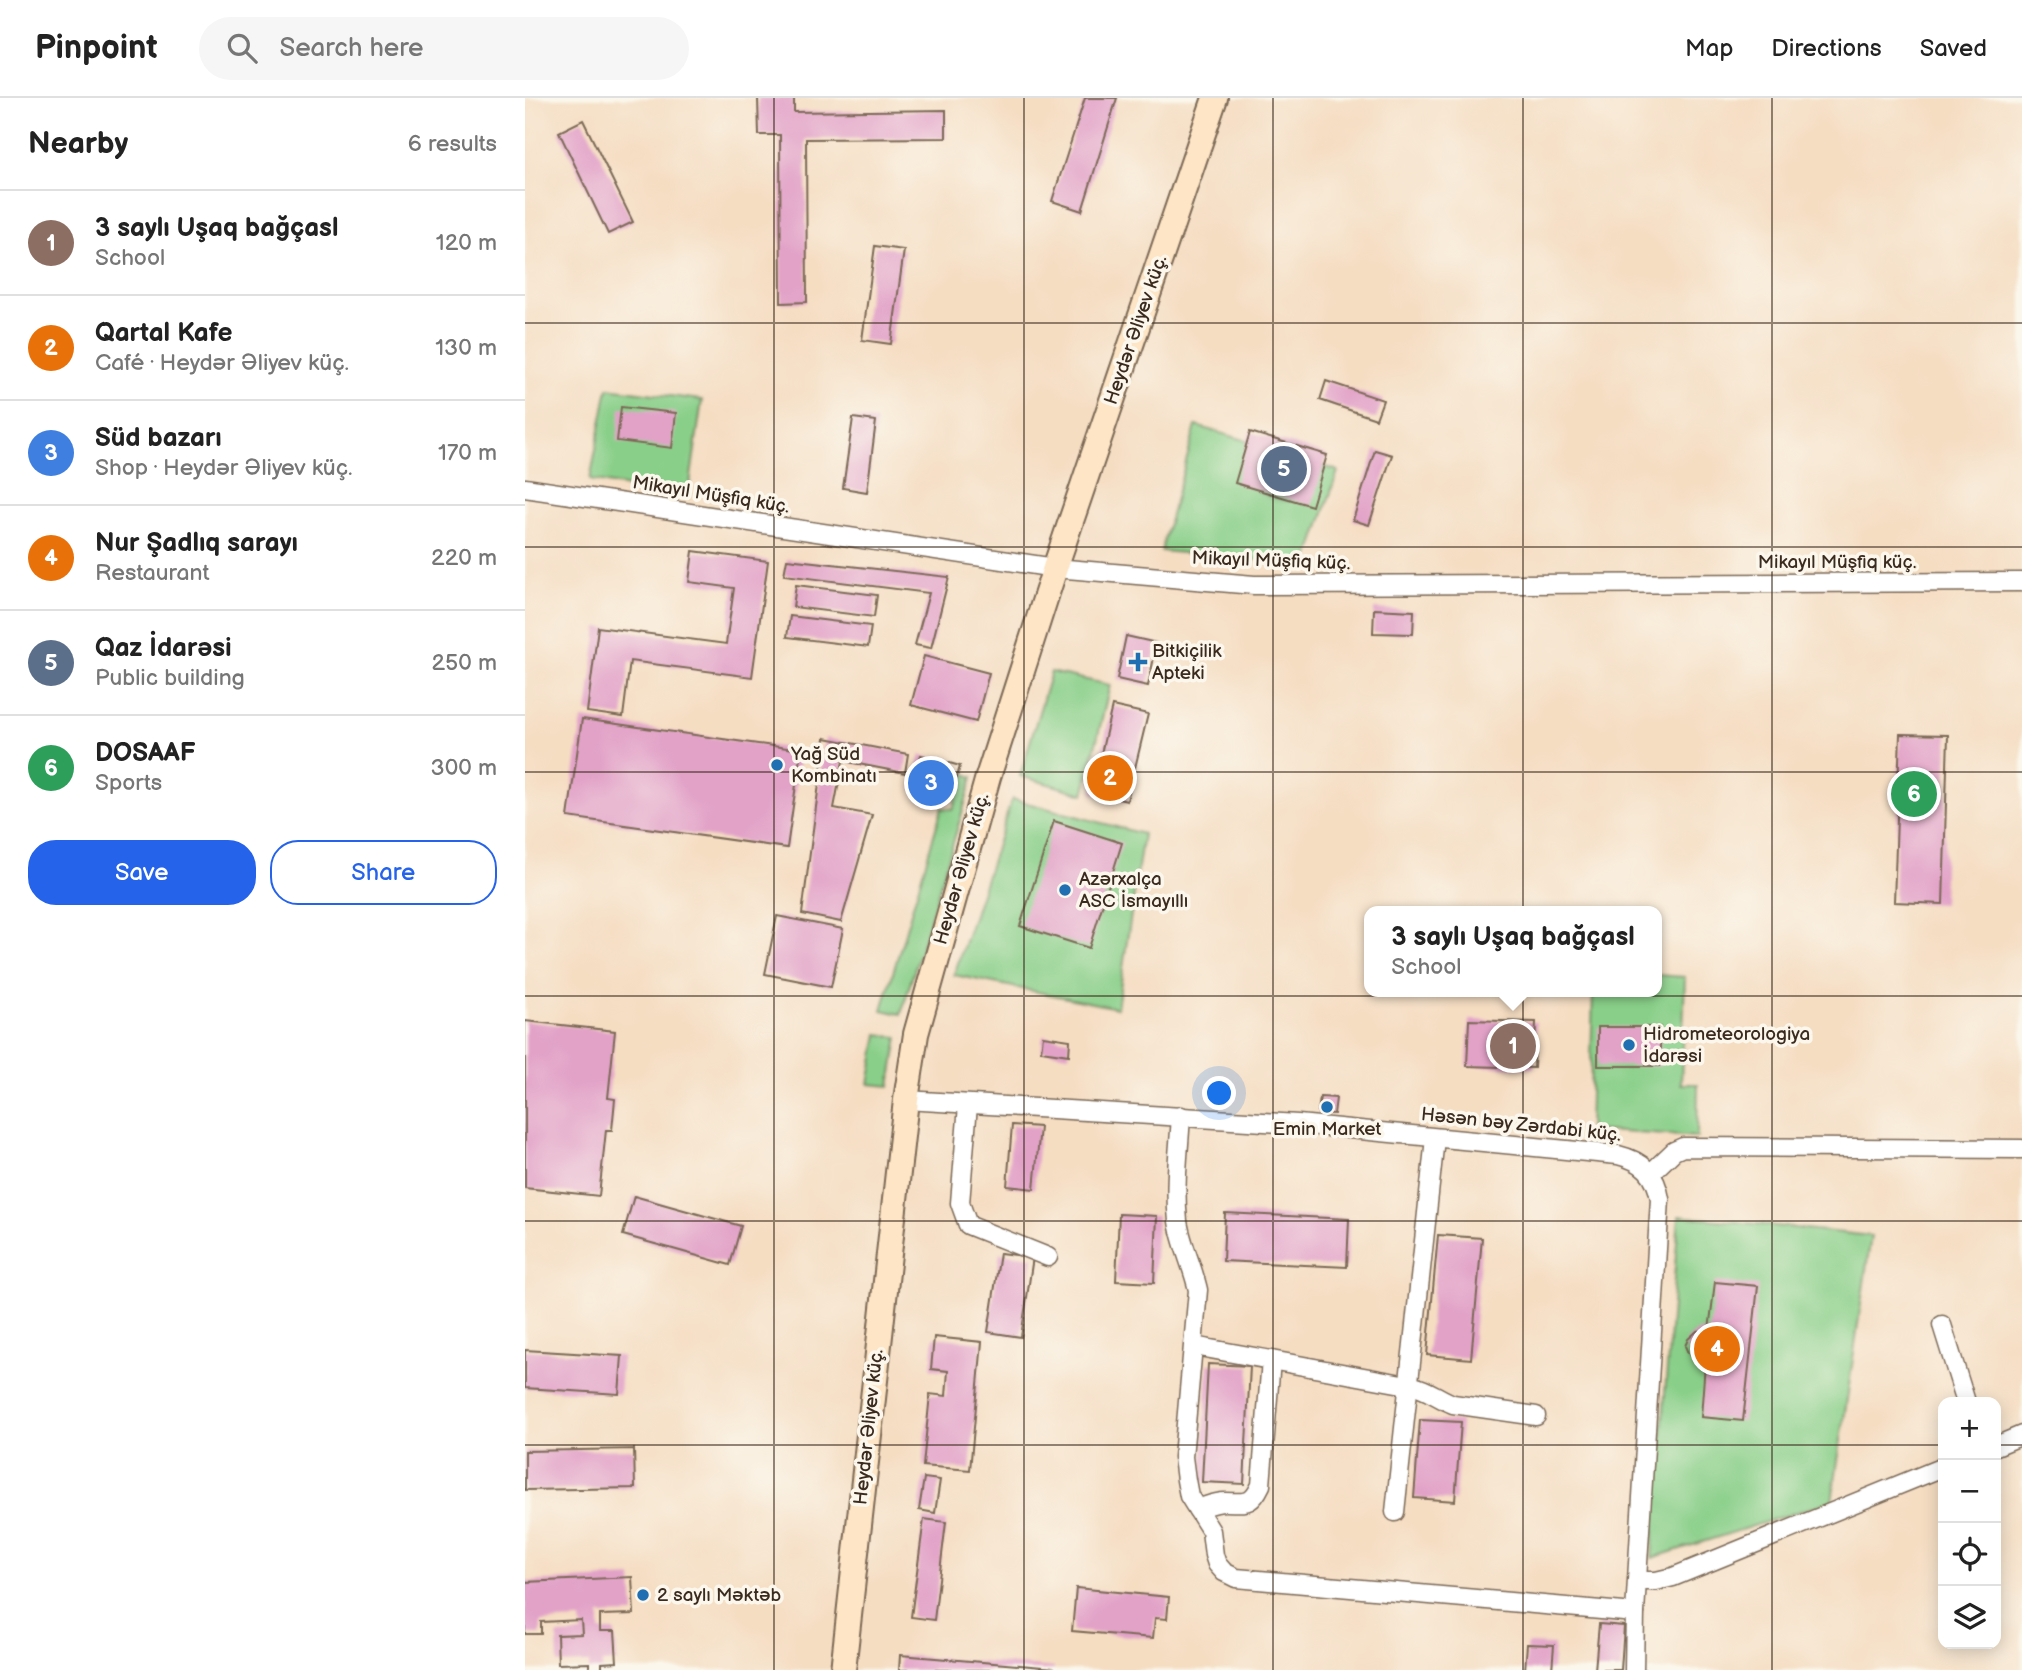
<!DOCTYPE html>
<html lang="en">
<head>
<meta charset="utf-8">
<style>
  body { margin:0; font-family:"Balsamiq Sans",sans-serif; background:#f6f6f6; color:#222 }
  .controls { position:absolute; right:21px; bottom:21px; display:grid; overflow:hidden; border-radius:14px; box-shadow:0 4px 18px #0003 }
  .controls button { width:63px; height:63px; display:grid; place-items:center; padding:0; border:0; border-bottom:2px solid #e0e0e0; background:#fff; color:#222; font:35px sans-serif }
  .you { position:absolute; left:695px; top:996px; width:24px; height:24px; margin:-18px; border:5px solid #fff; border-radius:50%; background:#1a73e8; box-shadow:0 0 0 10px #1a73e833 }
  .badge { display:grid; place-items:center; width:46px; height:46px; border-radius:50%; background:#2563eb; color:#fff; font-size:23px; font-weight:700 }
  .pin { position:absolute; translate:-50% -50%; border:4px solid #fff; box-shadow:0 2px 7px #0006 }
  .popup { position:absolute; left:839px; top:808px; width:298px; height:91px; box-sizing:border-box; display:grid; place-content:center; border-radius:14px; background:#fff; filter:drop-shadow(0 2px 5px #0005); font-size:23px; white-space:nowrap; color:#767676 }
  .popup b { font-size:26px; color:#222 }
  .popup::after { content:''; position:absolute; left:50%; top:100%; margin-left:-14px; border:14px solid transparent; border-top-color:#fff }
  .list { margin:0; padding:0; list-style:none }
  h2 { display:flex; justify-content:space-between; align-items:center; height:91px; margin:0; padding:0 28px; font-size:30px }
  h2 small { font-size:23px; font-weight:400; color:#767676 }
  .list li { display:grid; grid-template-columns:46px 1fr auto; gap:21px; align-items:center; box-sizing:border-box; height:105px; padding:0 28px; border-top:2px solid #e0e0e0 }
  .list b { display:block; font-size:26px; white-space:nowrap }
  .list p { margin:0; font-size:23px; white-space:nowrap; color:#767676 }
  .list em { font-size:23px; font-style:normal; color:#767676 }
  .actions { display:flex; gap:14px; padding:21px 28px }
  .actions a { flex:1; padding:16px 0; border:2px solid #2563eb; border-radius:28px; text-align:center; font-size:24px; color:#2563eb }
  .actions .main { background:#2563eb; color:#fff }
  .icon { flex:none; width:38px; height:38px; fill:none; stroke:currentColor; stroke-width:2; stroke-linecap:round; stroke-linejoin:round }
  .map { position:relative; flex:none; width:1497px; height:1572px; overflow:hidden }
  header { display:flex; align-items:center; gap:42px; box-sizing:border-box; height:98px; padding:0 35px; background:#fff; border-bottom:2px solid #e0e0e0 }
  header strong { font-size:33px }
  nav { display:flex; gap:38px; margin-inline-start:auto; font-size:24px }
  .search { width:490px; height:63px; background:#f6f6f6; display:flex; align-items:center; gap:18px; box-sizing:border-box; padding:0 24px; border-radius:38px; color:#767676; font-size:26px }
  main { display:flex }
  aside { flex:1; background:#fff }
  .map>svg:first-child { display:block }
  .green { fill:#89cf89; stroke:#627c54; stroke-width:2 }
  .building { fill:#e2a2c8 }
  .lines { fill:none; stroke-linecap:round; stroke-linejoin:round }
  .street-casing { stroke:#7c6957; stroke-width:21 }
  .secondary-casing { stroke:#7c6957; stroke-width:28 }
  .street { stroke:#fff; stroke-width:18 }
  .secondary { stroke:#fde5c5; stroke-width:24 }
  .grid { fill:none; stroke:#3b2a1e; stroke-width:2; stroke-opacity:0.55 }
  .poi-dot { fill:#1f6fb2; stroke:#fbf7ec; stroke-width:2.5 }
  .labels { text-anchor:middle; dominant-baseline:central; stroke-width:7; stroke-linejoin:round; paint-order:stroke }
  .street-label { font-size:19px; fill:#3b2a1e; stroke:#fbf7ec }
  .poi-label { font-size:19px; fill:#3b2a1e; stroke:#fbf7ec; text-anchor:start }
</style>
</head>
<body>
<header>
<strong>Pinpoint</strong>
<div class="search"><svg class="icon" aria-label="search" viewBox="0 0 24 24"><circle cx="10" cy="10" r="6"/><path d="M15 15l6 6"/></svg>Search here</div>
<nav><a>Map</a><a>Directions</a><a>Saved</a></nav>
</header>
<main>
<aside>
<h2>Nearby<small>6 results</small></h2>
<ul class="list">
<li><span class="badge" style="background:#8d6e63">1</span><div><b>3 saylı Uşaq bağçasl</b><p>School</p></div><em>120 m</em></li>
<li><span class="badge" style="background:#e8710a">2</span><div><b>Qartal Kafe</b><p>Café · Heydər Əliyev küç.</p></div><em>130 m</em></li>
<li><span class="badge" style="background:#3f7fe0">3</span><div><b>Süd bazarı</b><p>Shop · Heydər Əliyev küç.</p></div><em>170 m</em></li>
<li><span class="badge" style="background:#e8710a">4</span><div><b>Nur Şadlıq sarayı</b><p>Restaurant</p></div><em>220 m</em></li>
<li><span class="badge" style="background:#5c6f8a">5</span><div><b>Qaz İdarəsi</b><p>Public building</p></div><em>250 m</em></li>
<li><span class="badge" style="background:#2e9e5b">6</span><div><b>DOSAAF</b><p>Sports</p></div><em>300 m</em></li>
</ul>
<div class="actions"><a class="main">Save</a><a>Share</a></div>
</aside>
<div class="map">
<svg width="1497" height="1572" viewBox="0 0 1497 1572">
  <rect width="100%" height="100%" fill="#fbf7ec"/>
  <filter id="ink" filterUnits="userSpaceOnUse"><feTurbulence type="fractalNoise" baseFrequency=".0143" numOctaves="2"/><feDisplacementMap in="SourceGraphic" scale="14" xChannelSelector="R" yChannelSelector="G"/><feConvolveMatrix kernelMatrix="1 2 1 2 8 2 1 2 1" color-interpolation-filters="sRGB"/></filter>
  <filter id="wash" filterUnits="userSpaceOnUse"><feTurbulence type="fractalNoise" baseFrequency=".00686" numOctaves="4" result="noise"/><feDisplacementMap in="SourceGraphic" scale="28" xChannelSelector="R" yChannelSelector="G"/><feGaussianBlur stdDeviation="1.57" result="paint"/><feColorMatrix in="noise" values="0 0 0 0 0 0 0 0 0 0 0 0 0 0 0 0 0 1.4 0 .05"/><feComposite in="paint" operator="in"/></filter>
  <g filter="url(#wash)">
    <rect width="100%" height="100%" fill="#f5ddc2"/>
    <!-- green -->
    <g class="green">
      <path d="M83 290 177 302 163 400 65 382Z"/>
      <path d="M671 328 723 343 813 373 782 466 636 453Z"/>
      <path d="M526 574 585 587 559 696 495 678Z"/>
      <path d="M438 675 448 679 376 916 357 912 417 710 428 711Z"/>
      <path d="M487 701 618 736 592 910 429 877Z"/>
      <path d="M1132 877 1160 879 1156 986H1173L1172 1039 1064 1032 1068 894H1132Z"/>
      <path d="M353 936 373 939 365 988 344 986Z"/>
      <path d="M1154 1118 1346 1138 1307 1403 1127 1460Z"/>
    </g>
    <g id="blocks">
      <!-- building -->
      <g class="building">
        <path d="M233 0H269V14L421 12V40L281 41 282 204 256 205 255 37H234Z"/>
        <path d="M560 0H592L557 113 527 103Z"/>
        <path d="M58 22 108 124 83 136 34 34Z"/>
        <path d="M350 148 379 152 366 246 337 242Z"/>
        <path d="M801 283 858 302 851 321 795 302Z"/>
        <path d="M96 309 151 315 147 350 92 343Z"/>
        <path d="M328 320 351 323 342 394 318 390Z"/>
        <path d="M725 334 802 357 787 408 710 385Z"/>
        <path d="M850 352 867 357 844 427 828 422Z"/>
        <path d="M168 453 243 463 227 579 105 563 98 619 62 614 73 529 201 546 209 490 164 484Z"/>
        <path d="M262 461 424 479 406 550 390 547 404 495 259 477Z"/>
        <path d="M271 487 352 497 349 519 268 509Z"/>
        <path d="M849 511 889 513 888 536 848 535Z"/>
        <path d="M265 518 346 528 343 549 262 539Z"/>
        <path d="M601 538 632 545 623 588 592 581Z"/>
        <path d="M399 558 464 575 451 624 386 607Z"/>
        <path d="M587 608 623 616 602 703 567 695Z"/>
        <path d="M57 621 276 652 262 750 43 719Z"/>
        <path d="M1375 636 1423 637 1418 806 1369 804Z"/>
        <path d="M300 640 383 656 380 675 318 663 309 710 347 717 316 824 277 816Z"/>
        <path d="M396 657 435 668 426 701 387 691Z"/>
        <path d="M529 723 597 745 564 850 495 828Z"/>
        <path d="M252 818 318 831 306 889 240 876Z"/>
        <path d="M944 922 1011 924 1009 970 942 968Z"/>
        <path d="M0 923 90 933 83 1000 90 1001 87 1032H81L74 1098 0 1090Z"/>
        <rect x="1073" y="929" width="62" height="39"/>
        <path d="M518 938 545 942 544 957 516 953Z"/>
        <path d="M795 999 811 1000 809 1016 793 1015Z"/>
        <path d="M487 1027 515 1029 509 1091 482 1088Z"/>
        <path d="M109 1098 216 1128 205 1167 98 1137Z"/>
        <path d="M700 1115 824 1121 822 1169 698 1163Z"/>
        <path d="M594 1116 632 1118 629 1185 591 1183Z"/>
        <path d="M913 1137 957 1140 946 1261 902 1257Z"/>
        <path d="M475 1155 508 1159 496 1239 463 1234Z"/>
        <path d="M1190 1184 1233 1188 1218 1323 1176 1319 1180 1265 1170 1263 1163 1255 1160 1248 1163 1241 1172 1233 1184 1232Z"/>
        <path d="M409 1239 457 1244 445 1372 398 1368 405 1296 421 1298 423 1273 406 1271Z"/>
        <path d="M0 1252 97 1258 94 1296 0 1290Z"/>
        <path d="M683 1266 725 1268 719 1386 677 1384Z"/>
        <path d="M895 1322 936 1324 930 1403 889 1400Z"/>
        <path d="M109 1351 110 1390 0 1392V1353Z"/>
        <path d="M399 1380 415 1382 410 1415 394 1412Z"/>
        <path d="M399 1421 421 1424 409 1522 386 1519Z"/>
        <path d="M107 1479 109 1516 75 1517V1533H90L92 1564 77 1565V1572H64V1565L33 1566 32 1537 57 1536 56 1522 16 1524V1536H0V1484Z"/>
        <path d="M551 1490 644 1499 642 1521 630 1520 628 1540 547 1533Z"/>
        <path d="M1074 1526 1099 1528 1096 1572H1070Z"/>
        <path d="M1002 1546 1029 1547 1027 1572H1000Z"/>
        <path d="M375 1557 529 1570V1572H374Z"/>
      </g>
    </g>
  </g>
  <g filter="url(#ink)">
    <use href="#blocks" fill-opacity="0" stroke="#7c6957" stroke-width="2"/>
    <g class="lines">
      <!-- street casing -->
      <g class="street-casing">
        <g id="street">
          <path d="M0 390 530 470 729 487 1497 484"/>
          <path d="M381 1002 773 1026 1093 1057C1118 1063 1131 1076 1135 1101L1110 1515 1109 1572"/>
          <path d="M443 1007 435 1105 443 1127 523 1159"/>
          <path d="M656 1018C654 1052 649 1088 653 1123 656 1145 668 1169 673 1192L658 1359 661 1382 664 1398 686 1433 689 1457 692 1466 699 1474 711 1480 1110 1515"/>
          <path d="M1126 1075 1149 1053 1158 1049 1497 1051"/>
          <path d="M1417 1227 1441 1304"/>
          <path d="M669 1248 888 1288C903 1291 914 1301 928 1306L1011 1318"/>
          <path d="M1471 1348 1497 1337"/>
          <path d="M672 1411C682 1408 690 1404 700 1404 721 1404 726 1408 736 1387L746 1262"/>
          <path d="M870 1414 910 1040"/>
          <path d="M1113 1483H1131L1148 1479 1418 1369"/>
        </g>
      </g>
      <!-- secondary casing -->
      <g class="secondary-casing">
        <path id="secondary" d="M318 1572 381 1002 391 936 463 679 530 470 690 0"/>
      </g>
      <!-- street -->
      <use href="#street" class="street"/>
      <!-- secondary -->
      <use href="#secondary" class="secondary"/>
    </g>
  </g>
  <!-- grid -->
  <path class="grid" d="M249 0V1572M499 0V1572M748 0V1572M998 0V1572M1247 0V1572M0 225H1497M0 449H1497M0 674H1497M0 898H1497M0 1123H1497M0 1347H1418M1471 1347H1497"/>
  <!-- markers -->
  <g class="poi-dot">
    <path d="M609.5 553.5h7v7h7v7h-7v7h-7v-7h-7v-7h7z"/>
    <circle cx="252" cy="667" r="7"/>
    <circle cx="540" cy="792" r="7"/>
    <circle cx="1104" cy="947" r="7"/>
    <circle cx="802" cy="1009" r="7"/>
    <circle cx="118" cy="1497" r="7"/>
  </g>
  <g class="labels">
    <!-- street labels -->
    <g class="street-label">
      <text transform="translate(611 232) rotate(-71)">Heydər Əliyev küç.</text>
      <text transform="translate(186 397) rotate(9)">Mikayıl Müşfiq küç.</text>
      <text transform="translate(746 463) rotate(2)">Mikayıl Müşfiq küç.</text>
      <text x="1312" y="464">Mikayıl Müşfiq küç.</text>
      <text transform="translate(437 771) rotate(-74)">Heydər Əliyev küç.</text>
      <text transform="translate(996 1027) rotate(6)">Həsən bəy Zərdabi küç.</text>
      <text transform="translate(344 1329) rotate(-84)">Heydər Əliyev küç.</text>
    </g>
    <!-- poi labels -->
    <g class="poi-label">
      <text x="627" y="553">Bitkiçilik<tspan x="627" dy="22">Apteki</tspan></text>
      <text x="266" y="656">Yağ Süd<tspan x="266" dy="22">Kombinatı</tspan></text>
      <text x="554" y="781">Azərxalça<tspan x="554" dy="22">ASC İsmayıllı</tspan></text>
      <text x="1118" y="936">Hidrometeorologiya<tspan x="1118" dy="22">İdarəsi</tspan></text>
      <text x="802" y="1031" text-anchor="middle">Emin Market</text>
      <text x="132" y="1497">2 saylı Məktəb</text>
    </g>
  </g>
</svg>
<div class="controls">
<button>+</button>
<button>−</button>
<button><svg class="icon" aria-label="locate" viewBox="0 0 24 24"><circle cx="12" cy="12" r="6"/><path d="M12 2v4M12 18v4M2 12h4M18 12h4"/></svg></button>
<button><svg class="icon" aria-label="layers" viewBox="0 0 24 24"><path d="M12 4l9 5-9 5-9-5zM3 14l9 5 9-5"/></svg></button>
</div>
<div class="you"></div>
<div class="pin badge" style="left:988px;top:948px;background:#8d6e63">1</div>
<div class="popup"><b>3 saylı Uşaq bağçasl</b>School</div>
<div class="pin badge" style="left:585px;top:680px;background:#e8710a">2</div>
<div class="pin badge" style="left:406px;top:685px;background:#3f7fe0">3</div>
<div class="pin badge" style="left:1192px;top:1251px;background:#e8710a">4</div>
<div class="pin badge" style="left:759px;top:371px;background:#5c6f8a">5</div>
<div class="pin badge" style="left:1389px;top:696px;background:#2e9e5b">6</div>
</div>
</main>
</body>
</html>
